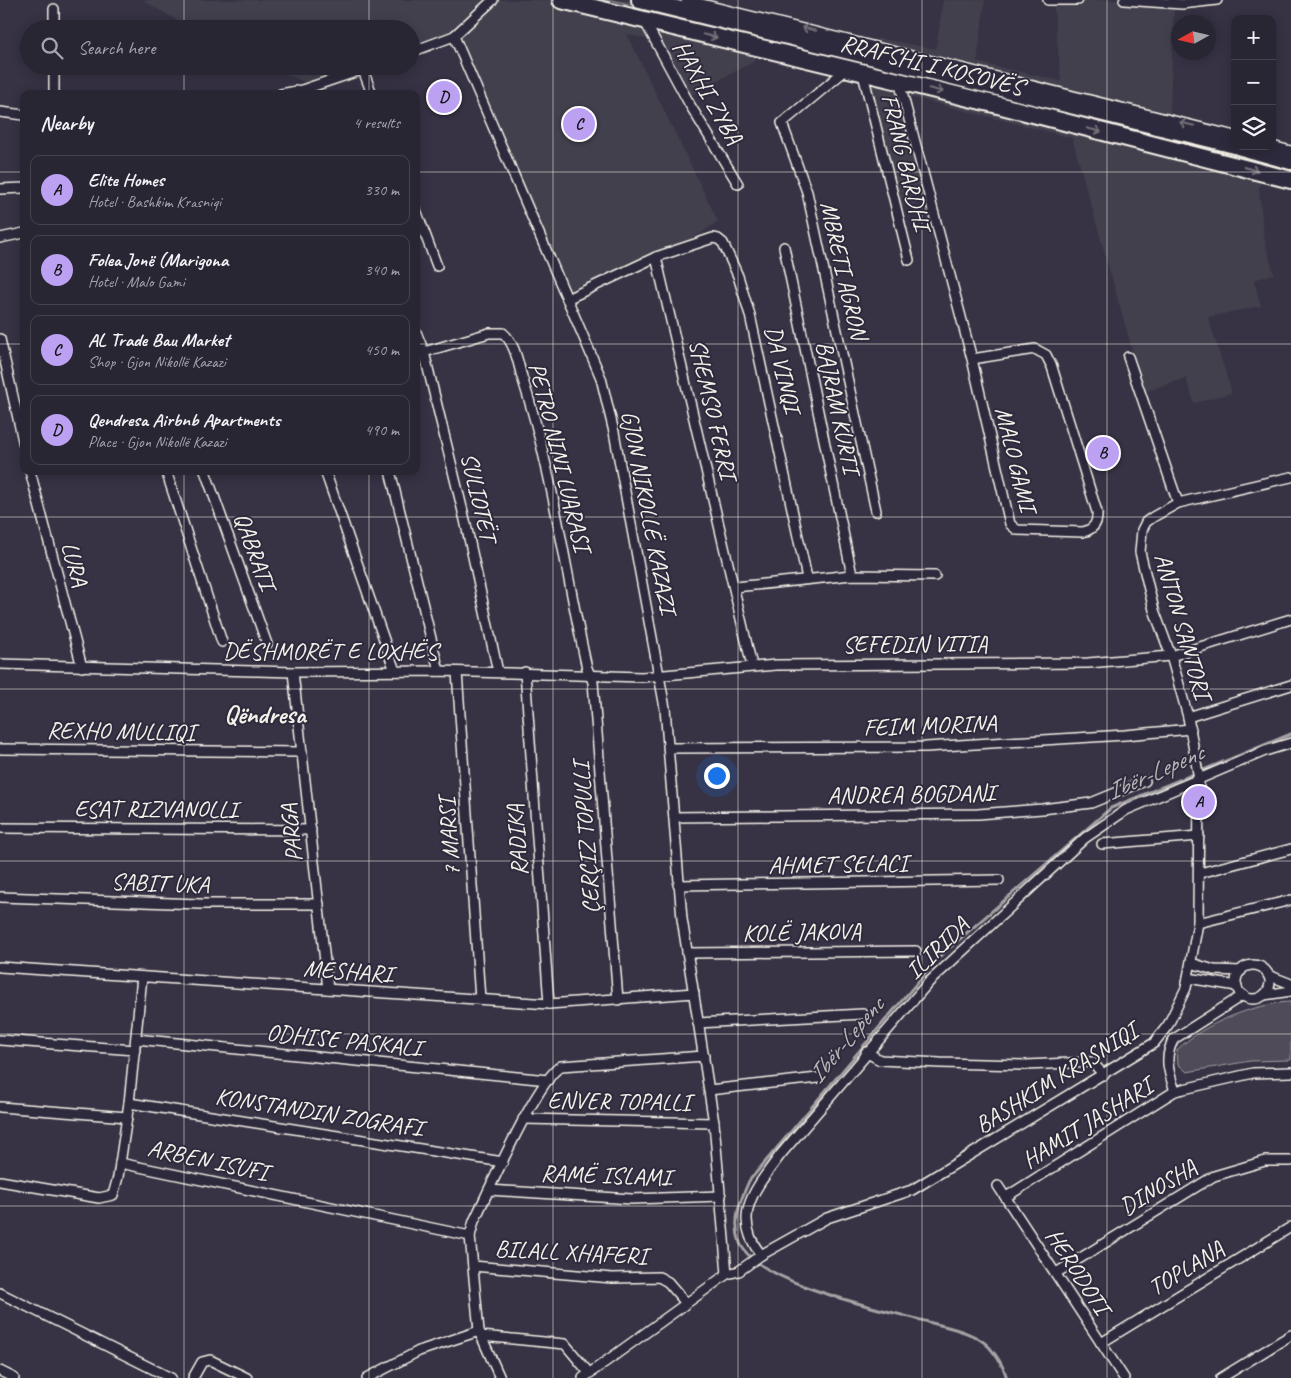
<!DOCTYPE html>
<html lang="en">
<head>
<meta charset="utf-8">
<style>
  body { margin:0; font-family:Caveat,sans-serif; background:#35323f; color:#f1f3f6 }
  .controls { position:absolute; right:15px; top:15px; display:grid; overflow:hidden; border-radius:10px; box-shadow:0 2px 12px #0003 }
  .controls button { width:45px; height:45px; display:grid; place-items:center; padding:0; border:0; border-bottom:1px solid #45434e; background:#292633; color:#f1f3f6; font:25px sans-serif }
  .compass { position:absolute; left:1171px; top:15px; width:45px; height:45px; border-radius:50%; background:#292633; box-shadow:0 2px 12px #0003; rotate:262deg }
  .you { position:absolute; left:716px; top:775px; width:18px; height:18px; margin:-12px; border:4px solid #fff; border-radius:50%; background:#1a73e8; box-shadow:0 0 0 8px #1a73e833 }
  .badge { display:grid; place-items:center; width:32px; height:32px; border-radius:50%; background:#bca0f2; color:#111; font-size:16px; font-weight:700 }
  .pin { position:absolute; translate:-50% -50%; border:2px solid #fff; box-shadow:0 1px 5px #0006 }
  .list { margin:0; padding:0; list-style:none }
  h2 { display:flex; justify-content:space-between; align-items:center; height:65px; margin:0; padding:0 20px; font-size:21px }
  h2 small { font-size:16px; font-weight:400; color:#a5a5ac }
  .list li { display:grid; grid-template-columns:32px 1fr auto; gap:15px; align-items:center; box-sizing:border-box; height:70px; margin:0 10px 10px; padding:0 10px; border:1px solid #45434e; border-radius:10px }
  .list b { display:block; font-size:19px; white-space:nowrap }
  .list p { margin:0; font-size:16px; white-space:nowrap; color:#a5a5ac }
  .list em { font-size:16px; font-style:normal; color:#a5a5ac }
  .icon { flex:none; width:28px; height:28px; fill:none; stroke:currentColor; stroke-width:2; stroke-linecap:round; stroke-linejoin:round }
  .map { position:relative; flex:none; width:1291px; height:1378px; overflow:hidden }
  .search { position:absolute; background:#292633; box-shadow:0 2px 12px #0003; left:20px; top:20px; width:400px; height:55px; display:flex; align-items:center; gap:12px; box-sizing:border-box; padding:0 18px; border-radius:28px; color:#a5a5ac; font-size:19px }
  .panel { position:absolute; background:#292633; box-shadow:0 2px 12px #0003; left:20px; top:90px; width:400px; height:385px; border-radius:10px }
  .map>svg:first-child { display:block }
  .built { fill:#433f4e }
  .green { fill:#504b59; stroke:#a29ea0 }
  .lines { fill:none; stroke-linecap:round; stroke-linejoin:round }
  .stream { stroke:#a6a2a4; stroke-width:3 }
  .street-casing { stroke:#f4f1e8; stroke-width:12 }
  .highway-casing { stroke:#f4f1e8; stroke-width:20 }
  .street { stroke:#2f2a3d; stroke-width:9 }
  .highway { stroke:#2f2a3d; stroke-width:16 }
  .oneway { stroke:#747079 }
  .grid { fill:none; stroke:#f4f1e8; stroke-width:1; stroke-opacity:0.55 }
  .labels { text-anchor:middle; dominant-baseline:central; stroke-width:4; stroke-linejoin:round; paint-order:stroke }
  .street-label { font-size:24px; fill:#f4f1e8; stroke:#2f2a3d }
  .water-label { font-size:25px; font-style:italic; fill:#bab6b5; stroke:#2f2a3d }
  .quarter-label { font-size:26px; font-weight:bold; fill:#f4f1e8; stroke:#2f2a3d }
</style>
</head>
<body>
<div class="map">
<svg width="1291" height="1378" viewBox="0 0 1291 1378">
  <rect width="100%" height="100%" fill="#373244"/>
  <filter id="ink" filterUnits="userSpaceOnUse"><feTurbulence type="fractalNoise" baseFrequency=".02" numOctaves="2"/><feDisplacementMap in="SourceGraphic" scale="10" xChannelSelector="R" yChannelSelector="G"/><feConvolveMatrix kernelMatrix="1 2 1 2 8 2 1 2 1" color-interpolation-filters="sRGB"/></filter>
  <g filter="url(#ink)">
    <!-- built -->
    <g class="built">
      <path d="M142 0H703L759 14 755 61 691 95 663 44 627 34 718 221 702 233 656 257 567 299 454 36 411 52V29H192Z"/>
      <path d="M943 0H985L977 62 1061 81 1053 0H1123L1174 4 1170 114 1235 133V146L1265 165 1259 189 1264 237 1274 274 1254 280 1261 306 1208 317 1232 393 1194 403 1186 378 1144 392 1072 138 910 97 935 199 902 207 868 89 878 38 936 49Z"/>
      <path d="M265 66H373L307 83Z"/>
    </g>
    <!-- green -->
    <g class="green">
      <path d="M587 0H612L1207 146 1291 169V175Z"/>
      <path d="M1291 1002V1060L1250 1061 1187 1072 1178 1064 1177 1050C1202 1024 1256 1003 1291 1002Z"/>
    </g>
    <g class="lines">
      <!-- stream -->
      <path class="stream" d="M1007 1378C1004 1368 997 1356 990 1348 977 1333 951 1328 932 1323 888 1310 758 1285 740 1243 732 1220 740 1201 749 1181L939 957 1111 808 1291 734"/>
      <!-- street casing -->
      <g class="street-casing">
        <g id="street">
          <path d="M686 0 1235 136"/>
          <path d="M1048 0H1078"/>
          <path d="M1124 0 1182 4 1217 0"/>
          <path d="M644 20 690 105 738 184"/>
          <path d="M54 29V9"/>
          <path d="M454 36 590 352 601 378 614 432 665 708 682 919 714 1123 727 1274"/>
          <path d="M411 52 454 36 493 0"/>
          <path d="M847 69 782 123 807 192 876 511"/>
          <path d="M363 70 372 94"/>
          <path d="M863 74 909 260"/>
          <path d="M899 81 972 359 1010 524 1017 530 1083 532C1094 529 1098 523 1097 512L1052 367 1046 355 1035 349 972 359"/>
          <path d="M54 94V66"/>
          <path d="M281 94 302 90 373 66"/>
          <path d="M0 112 24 115"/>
          <path d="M1272 146 1291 151"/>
          <path d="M0 189 24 188"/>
          <path d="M416 210 437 266"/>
          <path d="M0 238 24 233"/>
          <path d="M784 247 852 575"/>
          <path d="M656 257 752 666"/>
          <path d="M567 299 656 257 713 238 718 239 723 243 738 276 750 315 807 578"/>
          <path d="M416 332 424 352 465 520 498 672"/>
          <path d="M0 339 24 445"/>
          <path d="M424 352 489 333H503C515 343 518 363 522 377 553 472 565 571 587 668L593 682 618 1000"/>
          <path d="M1128 357 1178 503"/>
          <path d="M30 471 82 667"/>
          <path d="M166 471 222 642"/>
          <path d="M205 471 267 644"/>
          <path d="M325 471 395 671"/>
          <path d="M390 471 439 671"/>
          <path d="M735 587 852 575 935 576"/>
          <path d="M0 664 293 672 439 671 642 677 776 665 1088 663 1171 656 1291 619"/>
          <path d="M293 672 328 989"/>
          <path d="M457 672 480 999"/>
          <path d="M525 672 549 1004"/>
          <path d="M1188 717 1291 685"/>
          <path d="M670 748 926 747 1125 735 1191 729"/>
          <path d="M0 749 302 752"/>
          <path d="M674 817 978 814 1042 809 1091 803 1145 781"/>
          <path d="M0 828 311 830"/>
          <path d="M1102 844 1199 836"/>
          <path d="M1200 873 1291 849"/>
          <path d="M678 885 999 880"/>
          <path d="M0 897 200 904H319"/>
          <path d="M1198 923 1291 900"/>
          <path d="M687 953 916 951"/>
          <path d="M1191 963 1214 970 1241 971"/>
          <circle cx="1253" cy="982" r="17"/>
          <path d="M0 967 549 1004 694 993"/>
          <path d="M1268 975 1291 984"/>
          <path d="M1188 978 1237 986"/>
          <path d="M1264 995 1291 991"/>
          <path d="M698 1023 863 1014"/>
          <path d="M136 1039 548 1080"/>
          <path d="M0 1040 135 1050"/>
          <path d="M866 1052 880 1060 940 1063 1026 1065 1092 1062 1104 1075"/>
          <path d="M709 1090 818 1078"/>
          <path d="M1175 1091C1169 1073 1163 1057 1174 1039L1243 995"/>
          <path d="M129 1103 503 1162"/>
          <path d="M0 1107 127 1117"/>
          <path d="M523 1119 714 1123"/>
          <path d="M120 1163 470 1236"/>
          <path d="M0 1181 99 1198 113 1195 118 1177 129 1103 142 977"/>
          <path d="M998 1186 1124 1378"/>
          <path d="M489 1190 632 1199 721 1196"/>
          <path d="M1006 1197 1175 1091 1253 1073 1291 1072"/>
          <path d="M761 1255C730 1215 756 1188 781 1154L929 982 1085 838 1126 810 1265 751 1291 743"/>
          <path d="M473 1266 612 1278 659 1277 668 1282 686 1303"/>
          <path d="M1056 1273 1214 1176 1265 1161H1291"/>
          <path d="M0 1293 171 1378"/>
          <path d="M481 1336 565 1344 589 1373"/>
          <path d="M1101 1343 1291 1227"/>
          <path d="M0 1371 14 1378"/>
          <path d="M193 1378 202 1362 210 1360 247 1378"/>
          <path d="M367 1378 419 1351 479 1331"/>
          <path d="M500 1378 479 1331 470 1236 474 1221C489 1191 537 1080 561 1066L704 1056"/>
          <path d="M583 1378 727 1274 739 1271 761 1255 827 1218 912 1190 1154 1043 1168 1025 1186 988 1198 923 1199 779 1188 717 1171 656 1154 610 1140 552 1142 530 1146 522 1153 517 1178 503 1291 477"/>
          <path d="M1221 1378 1291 1335"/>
        </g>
      </g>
      <!-- highway casing -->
      <g class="highway-casing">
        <g id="highway">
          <path d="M561 0 994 104 1291 180"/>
          <path d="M640 0 1235 145"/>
          <path d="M1238 146 1291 161"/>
        </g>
      </g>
      <!-- street -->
      <use href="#street" class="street"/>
      <!-- highway -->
      <use href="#highway" class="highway"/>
    </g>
    <!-- one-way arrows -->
    <defs><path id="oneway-shaft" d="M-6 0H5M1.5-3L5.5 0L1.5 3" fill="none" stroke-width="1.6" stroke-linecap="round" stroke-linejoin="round" transform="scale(1.25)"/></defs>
    <g class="oneway">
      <use href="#oneway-shaft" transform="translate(809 29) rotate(-166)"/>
      <use href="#oneway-shaft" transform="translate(710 36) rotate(13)"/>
      <use href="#oneway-shaft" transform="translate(936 90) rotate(14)"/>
      <use href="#oneway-shaft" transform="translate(1187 124) rotate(-166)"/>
      <use href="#oneway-shaft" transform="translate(1094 130) rotate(14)"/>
      <use href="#oneway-shaft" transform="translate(1251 169) rotate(15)"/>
    </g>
  </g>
  <!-- grid -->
  <path class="grid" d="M184 0V29M369 0V29M553 0V1378M738 0V1378M922 0V1378M1107 0V1378M184 66V94M369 66V94M0 172H24M416 172H1291M0 344H24M416 344H1291M184 471V1378M369 471V1378M0 517H1291M0 689H1291M0 861H1291M0 1034H1291M0 1206H1291"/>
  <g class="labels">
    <!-- street labels -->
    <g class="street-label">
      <text transform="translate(932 65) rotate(14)">RRAFSHI I KOSOVËS</text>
      <text transform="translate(708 92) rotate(60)">HAXHI ZYBA</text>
      <text transform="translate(906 162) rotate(76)">FRANG BARDHI</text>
      <text transform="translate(844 270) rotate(77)">MBRETI AGRON</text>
      <text transform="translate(783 369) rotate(77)">DA VINQI</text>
      <text transform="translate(838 407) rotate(78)">BAJRAM KURTI</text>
      <text transform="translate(713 409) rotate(77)">SHEMSO FERRI</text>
      <text transform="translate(560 457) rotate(76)">PETRO NINI LUARASI</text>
      <text transform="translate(1016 459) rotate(76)">MALO GAMI</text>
      <text transform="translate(479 497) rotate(77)">SULIOTËT</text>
      <text transform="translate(649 512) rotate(79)">GJON NIKOLLË KAZAZI</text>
      <text transform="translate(255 551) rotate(70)">QABRATI</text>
      <text transform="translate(75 564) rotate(75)">LURA</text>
      <text transform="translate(1183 626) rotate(74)">ANTON SANTORI</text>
      <text x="915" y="644">SEFEDIN VITIA</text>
      <text x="330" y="651">DËSHMORËT E LOXHËS</text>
      <text transform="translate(930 725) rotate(-2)">FEIM MORINA</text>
      <text transform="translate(121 731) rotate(1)">REXHO MULLIQI</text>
      <text transform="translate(911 794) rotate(-1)">ANDREA BOGDANI</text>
      <text x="156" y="809">ESAT RIZVANOLLI</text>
      <text transform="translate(291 833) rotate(-96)">PARGA</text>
      <text transform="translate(449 837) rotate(-94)">7 MARSI</text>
      <text transform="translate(586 838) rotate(-94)">ÇERÇIZ TOPULLI</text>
      <text transform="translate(517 840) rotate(-94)">RADIKA</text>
      <text transform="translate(838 864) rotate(-1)">AHMET SELACI</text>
      <text transform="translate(160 883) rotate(2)">SABIT UKA</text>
      <text transform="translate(802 932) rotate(-1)">KOLË JAKOVA</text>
      <text transform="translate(937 948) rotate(-44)">ILIRIDA</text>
      <text transform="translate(348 971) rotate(4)">MESHARI</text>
      <text transform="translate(344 1040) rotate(6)">ODHISE PASKALI</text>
      <text transform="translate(1056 1078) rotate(-32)">BASHKIM KRASNIQI</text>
      <text transform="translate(619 1101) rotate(1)">ENVER TOPALLI</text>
      <text transform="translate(319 1112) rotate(9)">KONSTANDIN ZOGRAFI</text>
      <text transform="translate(1087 1123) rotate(-32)">HAMIT JASHARI</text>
      <text transform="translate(208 1160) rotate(12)">ARBEN ISUFI</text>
      <text transform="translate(606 1175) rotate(2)">RAMË ISLAMI</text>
      <text transform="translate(1158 1187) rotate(-31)">DINOSHA</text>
      <text transform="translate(571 1252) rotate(3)">BILALL XHAFERI</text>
      <text transform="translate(1186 1268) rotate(-31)">TOPLANA</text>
      <text transform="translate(1078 1271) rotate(57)">HERODOTI</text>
    </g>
    <!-- water labels -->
    <g class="water-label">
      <text transform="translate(1155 772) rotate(-24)">Ibër-Lepenc</text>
      <text transform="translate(846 1040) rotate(-50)">Ibër-Lepenc</text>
    </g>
    <!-- quarter labels -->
    <g class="quarter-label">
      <text x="265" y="714">Qëndresa</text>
    </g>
  </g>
</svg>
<div class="controls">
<button>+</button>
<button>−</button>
<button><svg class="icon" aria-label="layers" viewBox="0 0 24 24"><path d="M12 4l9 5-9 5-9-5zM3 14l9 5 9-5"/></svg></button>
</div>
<svg class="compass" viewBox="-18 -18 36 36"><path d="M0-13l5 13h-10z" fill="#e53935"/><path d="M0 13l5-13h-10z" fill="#a5a5ac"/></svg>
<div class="you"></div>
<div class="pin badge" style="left:1199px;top:802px">A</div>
<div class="pin badge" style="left:1103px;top:453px">B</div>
<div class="pin badge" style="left:579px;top:124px">C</div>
<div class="pin badge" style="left:444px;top:97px">D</div>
<div class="search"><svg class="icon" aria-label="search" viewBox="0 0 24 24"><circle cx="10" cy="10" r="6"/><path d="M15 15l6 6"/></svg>Search here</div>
<section class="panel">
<h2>Nearby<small>4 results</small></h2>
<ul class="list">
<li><span class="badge">A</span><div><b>Elite Homes</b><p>Hotel · Bashkim Krasniqi</p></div><em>330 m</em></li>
<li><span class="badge">B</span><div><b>Folea Jonë (Marigona</b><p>Hotel · Malo Gami</p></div><em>340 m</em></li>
<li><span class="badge">C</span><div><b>AL Trade Bau Market</b><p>Shop · Gjon Nikollë Kazazi</p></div><em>450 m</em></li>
<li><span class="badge">D</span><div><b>Qendresa Airbnb Apartments</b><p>Place · Gjon Nikollë Kazazi</p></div><em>490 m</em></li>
</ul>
</section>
</div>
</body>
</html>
